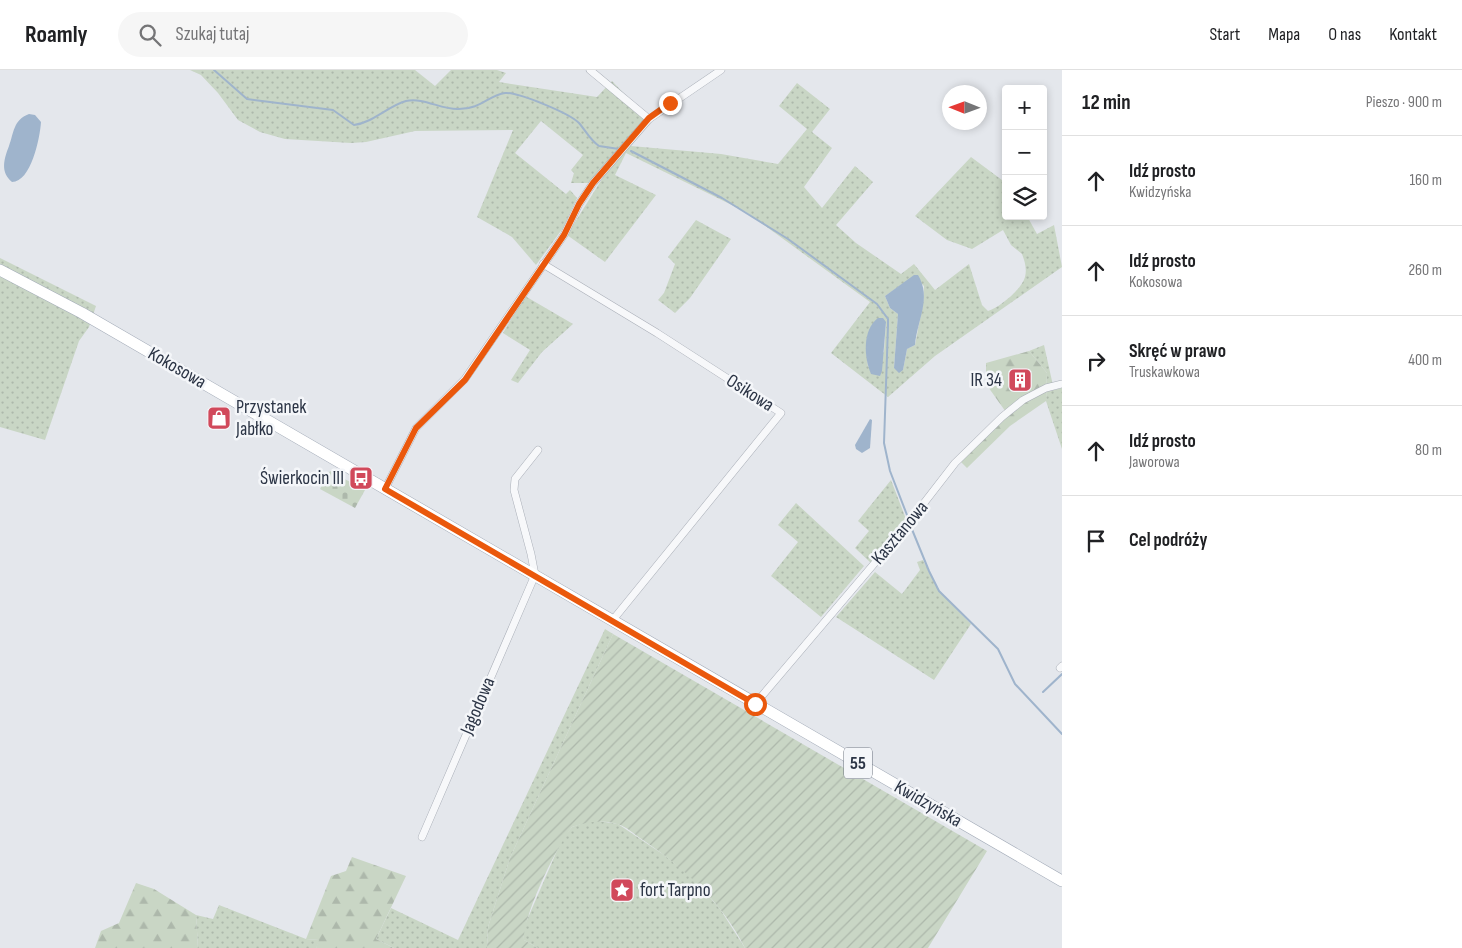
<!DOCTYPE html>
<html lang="pl">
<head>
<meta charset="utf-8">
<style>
  body { margin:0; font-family:"Sofia Sans Condensed",sans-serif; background:#f6f6f6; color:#202124 }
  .controls { position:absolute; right:15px; top:15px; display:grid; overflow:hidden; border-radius:5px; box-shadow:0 2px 8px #0003 }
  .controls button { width:45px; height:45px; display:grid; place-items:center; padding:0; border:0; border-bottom:1px solid #e0e0e0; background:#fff; color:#202124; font:25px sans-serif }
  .compass { position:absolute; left:942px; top:15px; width:45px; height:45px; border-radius:50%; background:#fff; box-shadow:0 2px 8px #0003; rotate:271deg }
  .stop { position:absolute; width:15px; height:15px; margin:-11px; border:4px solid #ea580c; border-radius:50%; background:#fff }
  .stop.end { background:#ea580c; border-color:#fff; box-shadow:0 1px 5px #0008 }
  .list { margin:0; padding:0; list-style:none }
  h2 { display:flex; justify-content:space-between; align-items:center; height:65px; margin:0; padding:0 20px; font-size:21px }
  h2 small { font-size:16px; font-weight:400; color:#757577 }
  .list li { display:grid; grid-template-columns:32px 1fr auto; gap:15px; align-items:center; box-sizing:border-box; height:90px; padding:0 20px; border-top:1px solid #e0e0e0 }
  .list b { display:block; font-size:19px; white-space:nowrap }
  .list p { margin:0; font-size:16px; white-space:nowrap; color:#757577 }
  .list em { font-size:16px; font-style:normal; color:#757577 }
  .icon { flex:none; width:28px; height:28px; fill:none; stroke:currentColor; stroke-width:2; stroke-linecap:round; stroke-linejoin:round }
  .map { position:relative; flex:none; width:1062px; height:878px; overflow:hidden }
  header { display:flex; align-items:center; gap:30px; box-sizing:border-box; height:70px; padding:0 25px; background:#fff; border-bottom:1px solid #e0e0e0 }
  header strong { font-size:24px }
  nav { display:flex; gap:28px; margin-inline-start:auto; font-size:18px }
  .search { width:350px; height:45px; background:#f6f6f6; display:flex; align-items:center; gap:12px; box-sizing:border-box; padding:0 18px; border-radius:28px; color:#757577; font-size:19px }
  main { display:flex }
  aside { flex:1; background:#fff }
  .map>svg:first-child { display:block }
  .grass { fill:url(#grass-dots); fill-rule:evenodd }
  .forest { fill:url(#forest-firs) }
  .cemetery { fill:url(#cemetery-stones) }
  .garden { fill:url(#garden-furrows) }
  .water { fill:#9fb4cc }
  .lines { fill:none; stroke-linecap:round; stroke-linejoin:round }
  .stream { stroke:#9fb4cc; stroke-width:2 }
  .street-casing { stroke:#a9aeb7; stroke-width:8 }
  .primary-casing { stroke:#a3abb8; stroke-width:12 }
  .street { stroke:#f7f8fa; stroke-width:7 }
  .primary { stroke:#fff; stroke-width:11 }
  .route { stroke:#ea580c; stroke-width:6 }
  .labels { text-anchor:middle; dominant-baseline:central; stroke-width:5; stroke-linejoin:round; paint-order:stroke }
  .shield { fill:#f4f6f9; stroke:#676e7b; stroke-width:1 }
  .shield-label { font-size:18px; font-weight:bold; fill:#2b3445 }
  .street-label { font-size:19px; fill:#2b3445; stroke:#f4f6f9 }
  .poi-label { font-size:19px; fill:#2b3445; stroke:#f4f6f9; text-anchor:end }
</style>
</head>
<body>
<header>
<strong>Roamly</strong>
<div class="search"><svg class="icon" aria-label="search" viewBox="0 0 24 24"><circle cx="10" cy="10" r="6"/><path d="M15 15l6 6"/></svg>Szukaj tutaj</div>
<nav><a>Start</a><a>Mapa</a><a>O nas</a><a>Kontakt</a></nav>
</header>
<main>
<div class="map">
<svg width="1062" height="878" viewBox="0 0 1062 878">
  <defs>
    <pattern id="grass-dots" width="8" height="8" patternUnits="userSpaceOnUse" patternTransform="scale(1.25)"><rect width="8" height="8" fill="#c9d6c5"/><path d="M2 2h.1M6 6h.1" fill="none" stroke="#adb8ab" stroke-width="1.8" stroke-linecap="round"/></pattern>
    <pattern id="forest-firs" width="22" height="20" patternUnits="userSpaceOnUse" patternTransform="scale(1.25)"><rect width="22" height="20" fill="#c9d6c5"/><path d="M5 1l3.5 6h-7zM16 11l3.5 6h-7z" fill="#adb8ab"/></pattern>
    <pattern id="cemetery-stones" width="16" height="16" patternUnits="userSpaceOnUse" patternTransform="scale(1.25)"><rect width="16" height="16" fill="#c9d6c5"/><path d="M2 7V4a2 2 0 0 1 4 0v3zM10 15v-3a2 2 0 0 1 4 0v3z" fill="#adb8ab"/></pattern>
    <pattern id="garden-furrows" width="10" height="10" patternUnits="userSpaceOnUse" patternTransform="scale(1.25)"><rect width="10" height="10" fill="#c9d6c5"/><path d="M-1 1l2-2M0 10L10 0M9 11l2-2" fill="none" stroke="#adb8ab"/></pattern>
  </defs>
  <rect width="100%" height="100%" fill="#e4e7ec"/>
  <!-- grass -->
  <g class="grass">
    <path d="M190 0H415L435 16 451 0H497L506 3 499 12 597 27 612 11 636 36 649 53 631 76 721 84 778 94 807 59 779 36 797 13 830 39 812 62 832 78 804 117 822 138 855 96 873 112 836 155 856 173 901 204 914 194 935 220 969 194 982 235 988 241C999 238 1022 219 1025 207 1027 199 1025 192 1022 184L1011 175 1003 160 972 179 947 170 915 146 971 87 1006 113V146H1027L1037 164 1054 155 1062 197 935 286 888 327 831 283 870 232 746 142 626 83 615 105 656 125 605 192 567 165 607 101 601 98 589 113H571L574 103 571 100 583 85 541 51 515 83 566 124 570 120 577 128 563 158 536 195 512 167 477 147 513 60 415 61 366 72 351 73 285 69 260 62 238 50 218 23 201 5ZM914 206 924 216 923 234 915 275 907 279 903 300 894 298 898 244 890 238 885 226ZM886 252 884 282 868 297 866 278Z"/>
    <path d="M696 150 731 169 690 228 675 243 658 230 664 223 675 194 668 187Z"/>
    <path d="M0 188 96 236 89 257 79 271 45 370 0 357Z"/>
    <path d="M525 226 573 254 542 282 518 313 511 310 530 280 503 263Z"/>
    <path d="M1044 275 1054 320 1062 318V379L1046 331 1047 303 1029 281Z"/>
    <path d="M891 410 906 449 871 493 855 478 869 461 858 451Z"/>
    <path d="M796 433 864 496 821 547 771 506 798 472 778 455Z"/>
    <path d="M923 490 939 521 971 554 934 610 836 547 875 502 902 524 920 500 917 492Z"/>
    <path d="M605 559 613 564 510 788 488 857 487 878H394L376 869 391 838 458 870Z"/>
    <path d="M592 750 618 754 664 785 693 808 720 839 745 878H538L524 870V857L562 769 572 757Z"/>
    <path d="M219 835 306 869 320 870 316 878H198L196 845 213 849Z"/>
  </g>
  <!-- forest -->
  <g class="forest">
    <path d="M1029 281 1047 303 1046 331 1010 356 967 398 961 392 1008 345 986 314V293Z"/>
    <path d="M352 787 406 806 376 869 394 878H316L319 870 306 869 331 806 346 801Z"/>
    <path d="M136 813 154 819 196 845 198 878H95L101 861 119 853Z"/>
  </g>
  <!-- cemetery -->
  <path class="cemetery" d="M330 401 365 420 355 438 320 419Z"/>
  <!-- garden -->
  <path class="garden" d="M613 564 987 781 928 878H745C722 832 685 799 643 770 635 765 626 756 617 754 601 749 587 752 572 757 556 777 523 846 524 870L538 878H487L488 857 510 788Z"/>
  <!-- water -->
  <g class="water">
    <path d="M29 44 35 45 41 52C40 68 31 112 12 112 0 102 4 89 9 76 14 63 13 50 29 44Z"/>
    <path d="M914 205H918C932 228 917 251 915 275L907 279 903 300 899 303 894 298 898 244 890 238 885 226Z"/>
    <path d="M878 248H883L886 252 882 301 880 306 871 304C864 288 862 260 878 248Z"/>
    <path d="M870 349 872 350 870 378 862 383 856 379 855 375Z"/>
  </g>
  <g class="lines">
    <!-- stream -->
    <g class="stream">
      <path d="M214 0 247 29 333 40 354 55C372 53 388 36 406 31 424 27 441 40 459 39 481 39 489 25 505 23 518 22 569 43 579 53 586 61 590 70 599 76L619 79"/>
      <path d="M631 81 722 128 788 169 877 234 888 249V256L884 373 890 401 907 445"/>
      <path d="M911 457 929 501 939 521 998 579 1015 614 1062 664"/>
      <path d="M1043 622 1062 604"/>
    </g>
    <!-- street casing -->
    <g class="street-casing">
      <g id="street">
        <path d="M590 0 649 49"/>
        <path d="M543 194 657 263 781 343 612 551"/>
        <path d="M385 419 416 358 465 309 564 165 579 134 593 113 649 49 721 0"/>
        <path d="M1060 598 1062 596"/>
        <path d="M755 634 907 455 955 393 1002 347 1023 330 1046 318 1062 314"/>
        <path d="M422 767 535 505 531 484 514 420 515 409 538 380"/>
      </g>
    </g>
    <!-- primary casing -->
    <g class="primary-casing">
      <path id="primary" d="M0 200 82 243 1062 811"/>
    </g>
    <!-- street -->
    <use href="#street" class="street"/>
    <!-- primary -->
    <use href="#primary" class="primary"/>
  </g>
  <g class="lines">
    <!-- route -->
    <path class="route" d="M670 33 649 48 593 113 579 134 564 165 465 310 416 358 385 419 755 634"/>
  </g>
  <!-- icons -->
  <defs>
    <g id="building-square" transform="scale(1.25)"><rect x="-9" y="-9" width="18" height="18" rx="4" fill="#d1495b" stroke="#f4f6f9"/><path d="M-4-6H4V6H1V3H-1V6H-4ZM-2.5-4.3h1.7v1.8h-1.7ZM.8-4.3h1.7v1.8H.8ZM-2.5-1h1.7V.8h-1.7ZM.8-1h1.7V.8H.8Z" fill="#fff"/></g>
    <g id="shop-square" transform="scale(1.25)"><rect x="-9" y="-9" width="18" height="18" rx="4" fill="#d1495b" stroke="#f4f6f9"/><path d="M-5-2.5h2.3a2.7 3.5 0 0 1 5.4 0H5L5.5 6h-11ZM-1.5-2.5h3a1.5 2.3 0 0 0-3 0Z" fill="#fff"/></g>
    <g id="bus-square" transform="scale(1.25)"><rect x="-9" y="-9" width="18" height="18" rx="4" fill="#d1495b" stroke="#f4f6f9"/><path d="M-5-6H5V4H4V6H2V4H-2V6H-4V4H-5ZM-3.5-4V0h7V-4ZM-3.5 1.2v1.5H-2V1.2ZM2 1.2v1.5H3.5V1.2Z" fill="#fff"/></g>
    <g id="sight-square" transform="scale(1.25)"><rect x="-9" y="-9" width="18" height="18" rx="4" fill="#d1495b" stroke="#f4f6f9"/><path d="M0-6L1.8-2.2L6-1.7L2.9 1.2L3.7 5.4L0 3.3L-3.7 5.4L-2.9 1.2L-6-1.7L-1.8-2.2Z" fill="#fff"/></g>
  </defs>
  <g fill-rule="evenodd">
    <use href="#building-square" x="1020" y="310"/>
    <use href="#shop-square" x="219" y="348"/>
    <use href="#bus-square" x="361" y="408"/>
    <use href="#sight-square" x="622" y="820"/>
  </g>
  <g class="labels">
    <!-- shield labels -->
    <rect class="shield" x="844" y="677.5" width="28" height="31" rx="4"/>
    <g class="shield-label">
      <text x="858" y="693">55</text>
    </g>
    <!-- street labels -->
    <g class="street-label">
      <text transform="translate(177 298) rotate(30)">Kokosowa</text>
      <text transform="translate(750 323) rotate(33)">Osikowa</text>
      <text transform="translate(900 463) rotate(-50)">Kasztanowa</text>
      <text transform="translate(478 636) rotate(-67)">Jagodowa</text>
      <text transform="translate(928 734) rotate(30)">Kwidzyńska</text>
    </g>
    <!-- poi labels -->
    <g class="poi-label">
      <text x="1002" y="310">IR 34</text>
      <text x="236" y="337" text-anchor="start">Przystanek<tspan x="236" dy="22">Jabłko</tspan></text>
      <text x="344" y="408">Świerkocin III</text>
      <text x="640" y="820" text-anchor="start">fort Tarpno</text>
    </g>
  </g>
</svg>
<div class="controls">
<button>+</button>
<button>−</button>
<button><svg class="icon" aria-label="layers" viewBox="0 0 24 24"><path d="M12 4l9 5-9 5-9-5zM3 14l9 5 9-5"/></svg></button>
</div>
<svg class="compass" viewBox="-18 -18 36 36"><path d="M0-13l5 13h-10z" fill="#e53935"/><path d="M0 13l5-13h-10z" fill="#757577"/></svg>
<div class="stop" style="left:755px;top:634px"></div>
<div class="stop end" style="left:670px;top:33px"></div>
</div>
<aside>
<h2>12 min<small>Pieszo · 900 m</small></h2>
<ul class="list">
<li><svg class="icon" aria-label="ahead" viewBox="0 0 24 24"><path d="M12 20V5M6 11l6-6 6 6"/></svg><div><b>Idź prosto</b><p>Kwidzyńska</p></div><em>160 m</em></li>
<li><svg class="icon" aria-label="ahead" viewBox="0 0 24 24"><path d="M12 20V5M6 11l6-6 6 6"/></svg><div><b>Idź prosto</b><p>Kokosowa</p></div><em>260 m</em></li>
<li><svg class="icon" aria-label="right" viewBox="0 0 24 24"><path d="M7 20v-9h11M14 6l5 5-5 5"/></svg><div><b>Skręć w prawo</b><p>Truskawkowa</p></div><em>400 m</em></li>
<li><svg class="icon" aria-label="ahead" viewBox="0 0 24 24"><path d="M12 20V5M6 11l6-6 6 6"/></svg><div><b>Idź prosto</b><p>Jaworowa</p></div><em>80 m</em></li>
<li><svg class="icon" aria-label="arrive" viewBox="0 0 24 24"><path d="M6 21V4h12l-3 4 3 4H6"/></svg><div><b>Cel podróży</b></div></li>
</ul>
</aside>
</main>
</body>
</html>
